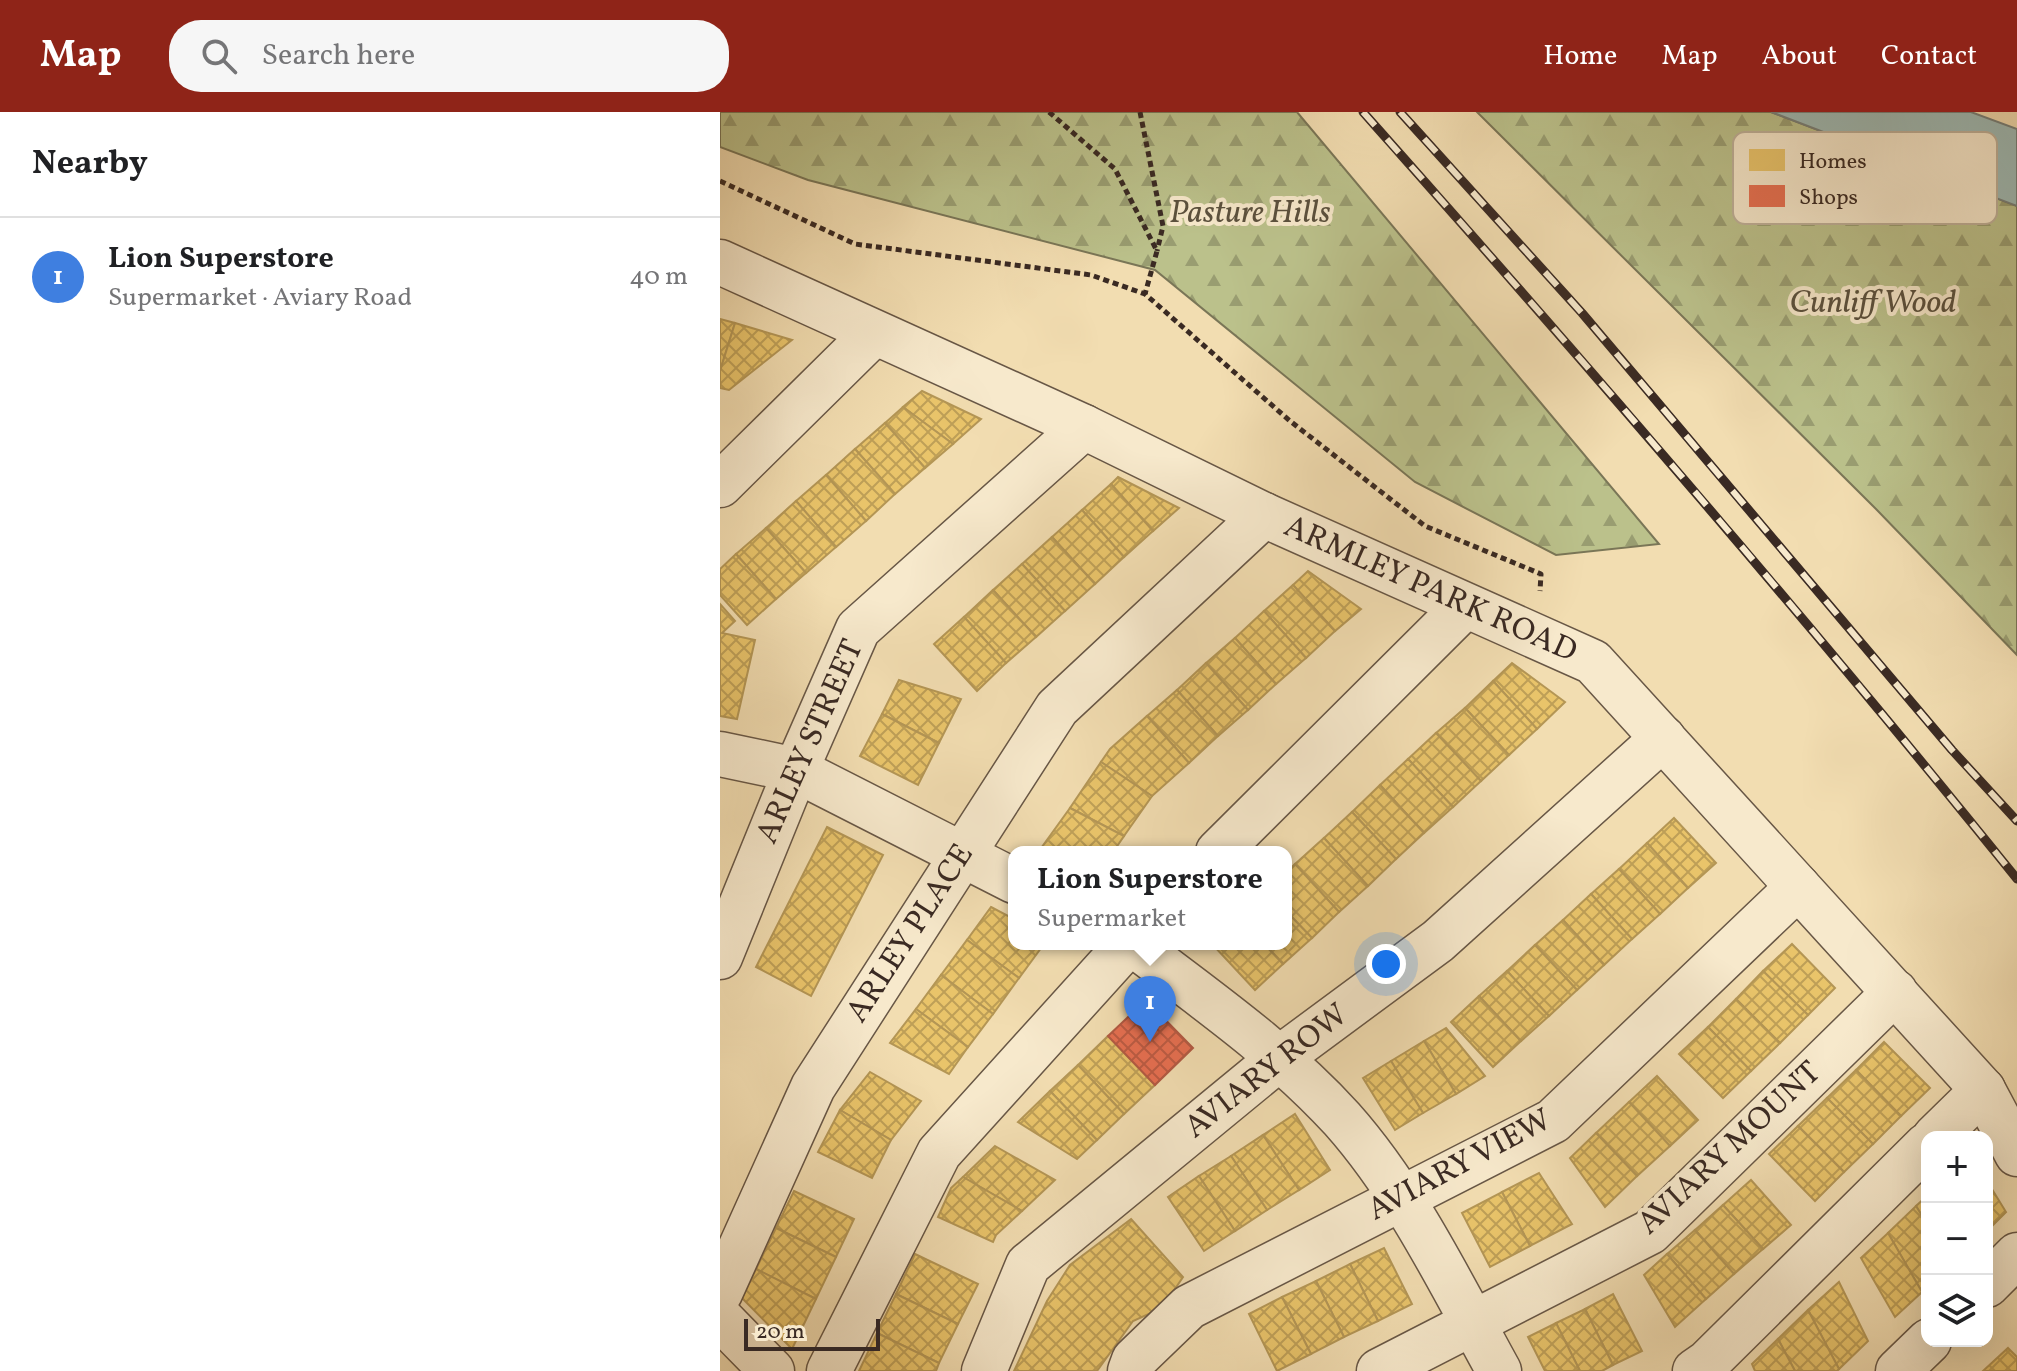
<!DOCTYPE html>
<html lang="en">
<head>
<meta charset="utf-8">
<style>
  body { margin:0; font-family:Vollkorn,serif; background:#f6f6f6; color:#202124 }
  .controls { position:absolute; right:24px; bottom:24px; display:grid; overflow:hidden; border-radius:16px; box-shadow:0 8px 32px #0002 }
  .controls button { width:72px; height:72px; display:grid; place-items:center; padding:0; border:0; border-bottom:2px solid #e0e0e0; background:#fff; color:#202124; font:40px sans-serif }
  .scale { position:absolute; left:24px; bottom:20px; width:136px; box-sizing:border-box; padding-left:8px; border:4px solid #3a2a23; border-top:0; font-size:22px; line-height:28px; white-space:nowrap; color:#3a2a23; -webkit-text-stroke:6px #f7e9cc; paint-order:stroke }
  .you { position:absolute; left:666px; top:852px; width:28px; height:28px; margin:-20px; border:6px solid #fff; border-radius:50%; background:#1a73e8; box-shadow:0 0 0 12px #1a73e833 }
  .badge { display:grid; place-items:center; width:52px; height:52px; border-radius:50%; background:#8f2418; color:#fff; font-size:26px; font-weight:700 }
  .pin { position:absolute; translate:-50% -66px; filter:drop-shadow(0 2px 4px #0008) }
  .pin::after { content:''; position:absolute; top:42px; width:28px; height:24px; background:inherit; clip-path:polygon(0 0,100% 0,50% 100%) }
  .popup { position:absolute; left:288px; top:734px; width:284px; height:104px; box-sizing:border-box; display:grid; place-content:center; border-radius:16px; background:#fff; filter:drop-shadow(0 2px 6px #0005); font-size:26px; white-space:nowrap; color:#757577 }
  .popup b { font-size:30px; color:#202124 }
  .popup::after { content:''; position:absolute; left:50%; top:100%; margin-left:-16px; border:16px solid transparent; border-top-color:#fff }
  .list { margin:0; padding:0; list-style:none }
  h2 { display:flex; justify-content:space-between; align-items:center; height:104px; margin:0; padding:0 32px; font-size:34px }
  h2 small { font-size:26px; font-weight:400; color:#757577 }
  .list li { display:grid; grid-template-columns:52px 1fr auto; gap:24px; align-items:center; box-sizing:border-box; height:120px; padding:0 32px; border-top:2px solid #e0e0e0 }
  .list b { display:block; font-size:30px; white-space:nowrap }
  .list p { margin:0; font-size:26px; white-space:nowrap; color:#757577 }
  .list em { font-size:26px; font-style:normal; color:#757577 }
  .icon { flex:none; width:44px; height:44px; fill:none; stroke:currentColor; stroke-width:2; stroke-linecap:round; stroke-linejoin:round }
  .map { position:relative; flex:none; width:1297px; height:1259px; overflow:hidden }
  header { display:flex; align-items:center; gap:48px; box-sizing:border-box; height:112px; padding:0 40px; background:#8f2418; color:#fff }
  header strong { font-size:38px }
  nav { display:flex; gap:44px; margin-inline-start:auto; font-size:28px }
  .search { width:560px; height:72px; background:#f6f6f6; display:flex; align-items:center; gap:20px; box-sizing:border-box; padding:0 28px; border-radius:32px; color:#757577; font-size:30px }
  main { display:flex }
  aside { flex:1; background:#fff }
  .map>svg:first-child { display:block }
  .forest { fill:url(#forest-firs); stroke:#7a7657; stroke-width:2 }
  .water { fill:#9ebab5; stroke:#76807b; stroke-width:2 }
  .homes { fill:url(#homes-cross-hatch); stroke:#b49655; stroke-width:2 }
  .shops { fill:url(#shops-cross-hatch); stroke:#b35a43; stroke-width:2 }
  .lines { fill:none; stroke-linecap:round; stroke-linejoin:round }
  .street-casing { stroke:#685746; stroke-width:47 }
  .path { stroke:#3a2a23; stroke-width:5; stroke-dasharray:6 4; stroke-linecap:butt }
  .street { stroke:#f7e9cc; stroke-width:44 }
  .rail-casing { stroke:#3a2a23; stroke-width:9 }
  .rail { stroke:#f7e9cc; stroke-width:6; stroke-dasharray:18; stroke-linecap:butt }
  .labels { text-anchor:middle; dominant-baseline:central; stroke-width:8; stroke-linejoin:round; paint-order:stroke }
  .park-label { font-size:32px; font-style:italic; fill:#5a503d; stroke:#f7e9cc }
  .street-label { font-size:32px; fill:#3a2a23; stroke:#f7e9cc }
  .key { fill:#f7e9cc; stroke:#beb099; stroke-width:2 }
  .key-label { font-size:22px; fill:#3a2a23 }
</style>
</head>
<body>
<header>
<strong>Map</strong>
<div class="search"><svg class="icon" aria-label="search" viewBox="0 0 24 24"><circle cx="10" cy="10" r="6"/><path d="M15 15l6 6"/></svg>Search here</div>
<nav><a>Home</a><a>Map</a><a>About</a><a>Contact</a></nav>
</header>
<main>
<aside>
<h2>Nearby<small></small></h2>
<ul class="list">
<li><span class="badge" style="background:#3f7fe0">1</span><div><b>Lion Superstore</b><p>Supermarket · Aviary Road</p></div><em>40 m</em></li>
</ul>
</aside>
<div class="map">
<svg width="1297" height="1259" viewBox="0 0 1297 1259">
  <defs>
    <pattern id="forest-firs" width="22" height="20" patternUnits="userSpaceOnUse" patternTransform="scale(2)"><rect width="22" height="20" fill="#bbc18b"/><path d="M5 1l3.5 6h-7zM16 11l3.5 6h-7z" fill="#999d71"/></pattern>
    <pattern id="homes-cross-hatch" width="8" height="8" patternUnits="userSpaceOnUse" patternTransform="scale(2)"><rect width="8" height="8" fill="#e9c46a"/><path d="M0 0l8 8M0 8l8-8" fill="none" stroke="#be9f57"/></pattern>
    <pattern id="shops-cross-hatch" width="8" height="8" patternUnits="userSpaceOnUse" patternTransform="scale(2)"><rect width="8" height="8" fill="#e76f51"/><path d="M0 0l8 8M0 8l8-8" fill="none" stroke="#bc5b43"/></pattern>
  </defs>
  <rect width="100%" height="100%" fill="#f2ddb1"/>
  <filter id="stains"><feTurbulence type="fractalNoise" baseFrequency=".0025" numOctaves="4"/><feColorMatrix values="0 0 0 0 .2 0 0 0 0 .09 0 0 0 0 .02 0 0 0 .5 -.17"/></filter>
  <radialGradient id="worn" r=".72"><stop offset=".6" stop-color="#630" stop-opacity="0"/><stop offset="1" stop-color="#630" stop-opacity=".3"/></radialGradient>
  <!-- forest -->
  <g class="forest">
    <path d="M0 0H577L939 432 836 443 695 370 435 158 88 68 0 35Z"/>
    <path d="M757 0H1051L1297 94V543L1156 397Z"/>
  </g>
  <!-- water -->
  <path class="water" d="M1051 0H1251L1297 17V94Z"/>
  <!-- homes -->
  <g class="homes">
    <path d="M0 207 15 211 0 259Z"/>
    <path d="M15 211 72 228 9 278 0 276V259Z"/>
    <path d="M202 279 261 307 233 332 183 295Z"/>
    <path d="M183 295 233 332 205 356 165 311Z"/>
    <path d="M165 311 205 356 175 382 135 337Z"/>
    <path d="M135 337 175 382 146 409 106 363Z"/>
    <path d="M106 363 146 409 116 435 76 389Z"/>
    <path d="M398 365 459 396 433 419 391 372Z"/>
    <path d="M391 372 433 419 404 445 362 398Z"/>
    <path d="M76 389 116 435 86 461 46 416Z"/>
    <path d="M362 398 404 445 375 472 332 425Z"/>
    <path d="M46 416 86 461 56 487 16 442Z"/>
    <path d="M332 425 375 472 345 499 302 452Z"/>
    <path d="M16 442 56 487 27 513 0 483V457Z"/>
    <path d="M302 452 345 499 316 525 273 478Z"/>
    <path d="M588 459 641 497 615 519 573 473Z"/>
    <path d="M573 473 615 519 586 546 544 499Z"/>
    <path d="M273 478 316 525 286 551 244 505Z"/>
    <path d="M0 492 15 509 2 521 35 528 17 607 0 604Z"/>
    <path d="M544 499 586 546 556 572 515 526Z"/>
    <path d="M244 505 286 551 257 579 214 532Z"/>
    <path d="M515 526 556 572 528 598 486 551Z"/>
    <path d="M486 551 528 598 498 624 457 578Z"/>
    <path d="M792 551 845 590 817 617 773 569Z"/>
    <path d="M179 568 241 587 219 631 162 602Z"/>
    <path d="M773 569 817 617 789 643 745 596Z"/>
    <path d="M457 578 498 624 469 651 427 604Z"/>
    <path d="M745 596 789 643 761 669 716 621Z"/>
    <path d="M162 602 219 631 198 673 140 644Z"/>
    <path d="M427 604 469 651 432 684 381 650 390 637Z"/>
    <path d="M716 621 761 669 733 695 688 647Z"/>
    <path d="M688 647 733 695 704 721 660 673Z"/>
    <path d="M381 650 432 684 404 724 350 696Z"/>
    <path d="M660 673 704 721 676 747 632 700Z"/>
    <path d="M350 696 404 724 393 740H332L322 735Z"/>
    <path d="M632 700 676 747 648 774 604 726Z"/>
    <path d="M954 706 996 751 968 776 927 731Z"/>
    <path d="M107 715 163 743 91 884 36 855Z"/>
    <path d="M604 726 648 774 619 800 575 752Z"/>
    <path d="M927 731 968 776 940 802 899 757Z"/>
    <path d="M575 752 619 800 592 826 566 799V761Z"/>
    <path d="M899 757 940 802 912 827 871 782Z"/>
    <path d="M871 782 912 827 884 853 843 808Z"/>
    <path d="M271 795 294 807V832H324L299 866 247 828Z"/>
    <path d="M566 799 592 826 563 852 544 832H566Z"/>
    <path d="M843 808 884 853 857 878 815 833Z"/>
    <path d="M247 828 299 866 273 902 221 863Z"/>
    <path d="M492 832H544L563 852 535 878Z"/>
    <path d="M1072 832 1115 876 1088 903 1043 859Z"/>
    <path d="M815 833 857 878 829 904 787 859Z"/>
    <path d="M787 859 829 904 801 929 759 884Z"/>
    <path d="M1043 859 1088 903 1060 931 1016 887Z"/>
    <path d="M221 863 273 902 248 935 196 897Z"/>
    <path d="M759 884 801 929 773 955 731 910Z"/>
    <path d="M1016 887 1060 931 1031 959 988 915Z"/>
    <path d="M196 897 248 935 229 962 170 931Z"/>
    <path d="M988 915 1031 959 1003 986 959 942Z"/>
    <path d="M726 916 765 964 736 982 704 929Z"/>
    <path d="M388 924 435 973 404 1002 358 953Z"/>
    <path d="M704 929 736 982 703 1001 671 949Z"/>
    <path d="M1164 930 1210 976 1181 1004 1136 958Z"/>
    <path d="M671 949 703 1001 675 1018 643 966Z"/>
    <path d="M358 953 404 1002 377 1028 330 979Z"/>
    <path d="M1136 958 1181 1004 1153 1032 1107 986Z"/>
    <path d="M150 960 201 989 171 1028 120 998Z"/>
    <path d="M937 964 978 1008 950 1034 909 990Z"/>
    <path d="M330 979 377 1028 357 1047 298 1010Z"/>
    <path d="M1107 986 1153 1032 1124 1060 1078 1014Z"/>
    <path d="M909 990 950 1034 917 1064 876 1021Z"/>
    <path d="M120 998 171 1028 152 1066 98 1040Z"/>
    <path d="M575 1002 610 1058 579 1078 543 1023Z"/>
    <path d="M1078 1014 1124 1060 1095 1089 1049 1042Z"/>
    <path d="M876 1021 917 1064 885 1095 850 1046Z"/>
    <path d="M543 1023 579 1078 547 1098 511 1044Z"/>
    <path d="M275 1034 335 1068 302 1099 243 1065Z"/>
    <path d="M511 1044 547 1098 515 1119 479 1064Z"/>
    <path d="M819 1061 852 1112 810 1134 782 1080Z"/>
    <path d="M479 1064 515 1119 484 1139 448 1085Z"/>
    <path d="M243 1065 302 1099 276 1123 273 1130 218 1105 231 1076Z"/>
    <path d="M1031 1068 1071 1113 1043 1137 1003 1093Z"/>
    <path d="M1267 1069 1286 1100 1267 1119Z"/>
    <path d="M74 1079 134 1107 116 1145 56 1116Z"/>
    <path d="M782 1080 810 1134 770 1155 742 1101Z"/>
    <path d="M1207 1084V1112L1196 1094Z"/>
    <path d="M1003 1093 1043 1137 1014 1162 975 1118Z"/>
    <path d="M1196 1094 1207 1112V1176L1202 1180 1168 1121Z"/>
    <path d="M411 1107 463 1165 442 1196 413 1209 377 1259H294L327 1189 350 1153Z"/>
    <path d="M56 1116 116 1145 96 1187 36 1157Z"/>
    <path d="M975 1118 1014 1162 986 1187 947 1142Z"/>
    <path d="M1168 1121 1202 1180 1175 1205 1141 1146Z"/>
    <path d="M664 1136 692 1192 658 1209 630 1152Z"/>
    <path d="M195 1142 258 1172 238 1212 176 1182Z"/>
    <path d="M947 1142 986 1187 955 1215 924 1163Z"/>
    <path d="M630 1152 658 1209 624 1225 596 1169Z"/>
    <path d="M36 1157 96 1187 72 1237 22 1186Z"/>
    <path d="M596 1169 624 1225 591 1242 562 1185Z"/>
    <path d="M1119 1170 1148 1229 1119 1257 1088 1198Z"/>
    <path d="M176 1182 238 1212 219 1251 157 1221Z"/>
    <path d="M893 1182 922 1239 893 1253 865 1197Z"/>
    <path d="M562 1185 591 1242 557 1259 529 1202Z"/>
    <path d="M865 1197 893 1253 882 1259H860L836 1211Z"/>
    <path d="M1088 1198 1119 1257 1117 1259H1075L1058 1227Z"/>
    <path d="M836 1211 860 1259H825L808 1225Z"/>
    <path d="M157 1221 219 1251 216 1259H139Z"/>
    <path d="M1058 1227 1075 1259H1035L1032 1252Z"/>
    <path d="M1288 1236 1297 1245V1259H1263Z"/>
  </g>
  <!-- shops -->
  <path class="shops" d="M426 888 473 936 435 973 388 924Z"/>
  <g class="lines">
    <!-- street casing -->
    <g class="street-casing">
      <g id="street">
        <path d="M0 150 364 315 544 403 873 550 1263 978 1297 1042"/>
        <path d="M0 373 154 221"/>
        <path d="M0 642 76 658 294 769"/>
        <path d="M498 740 745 494"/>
        <path d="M413 832C485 887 560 939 622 1007 687 1080 732 1174 779 1259"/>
        <path d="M0 845 76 658 138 517 364 315"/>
        <path d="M1215 1025 1263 978"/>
        <path d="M1267 1173 1297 1143"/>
        <path d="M0 1181 93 975 337 596 544 403"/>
        <path d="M0 1206 52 1259"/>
        <path d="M109 1259 219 1041 408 832"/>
        <path d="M264 1259 308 1153 561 945 718 829 943 626"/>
        <path d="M410 1259 414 1248 469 1195 833 1009 1078 775"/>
        <path d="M659 1259 930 1120 1175 880"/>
        <path d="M975 1259 988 1250 1207 1033"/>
        <path d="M1178 1259 1209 1229"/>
      </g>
    </g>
    <!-- path -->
    <g class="path">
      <path d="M329 0 395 57 437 139 425 182"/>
      <path d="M420 0 443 114 437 139"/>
      <path d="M0 69 135 132 371 163 425 182 570 309 705 414 821 462 820 479"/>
    </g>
    <!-- street -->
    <use href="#street" class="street"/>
    <!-- rail casing -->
    <g class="rail-casing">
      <g id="rail">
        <path d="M643 0C866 251 1086 505 1297 767"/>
        <path d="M680 0 862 201 1232 638 1297 709"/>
      </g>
    </g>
    <!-- rail -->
    <use href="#rail" class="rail"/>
  </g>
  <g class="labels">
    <!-- park labels -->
    <g class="park-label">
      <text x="530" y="102">Pasture Hills</text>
      <text x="1153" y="192">Cunliff Wood</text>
    </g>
    <!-- street labels -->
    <g class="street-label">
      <text transform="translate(710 478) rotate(24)">ARMLEY PARK ROAD</text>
      <text transform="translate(91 630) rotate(-66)">ARLEY STREET</text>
      <text transform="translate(191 822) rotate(-57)">ARLEY PLACE</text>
      <text transform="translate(547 960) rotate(-38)">AVIARY ROW</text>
      <text transform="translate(1010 1037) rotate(-43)">AVIARY MOUNT</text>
      <text transform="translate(740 1054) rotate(-28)">AVIARY VIEW</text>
    </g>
  </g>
  <!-- legend -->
  <rect x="1013" y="20" width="264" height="92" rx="12" class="key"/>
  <rect x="1029" y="37" width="36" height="22" fill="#e9c46a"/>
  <rect x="1029" y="73" width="36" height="22" fill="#e76f51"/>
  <g class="key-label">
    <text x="1079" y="56">Homes</text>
    <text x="1079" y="92">Shops</text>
  </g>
  <rect width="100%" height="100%" filter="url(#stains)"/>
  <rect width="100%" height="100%" fill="url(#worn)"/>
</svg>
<div class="controls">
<button>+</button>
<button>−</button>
<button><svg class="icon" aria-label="layers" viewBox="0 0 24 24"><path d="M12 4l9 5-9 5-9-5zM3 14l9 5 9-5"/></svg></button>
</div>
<div class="scale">20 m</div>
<div class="you"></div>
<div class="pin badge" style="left:430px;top:930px;background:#3f7fe0">1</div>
<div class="popup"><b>Lion Superstore</b>Supermarket</div>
</div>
</main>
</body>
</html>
